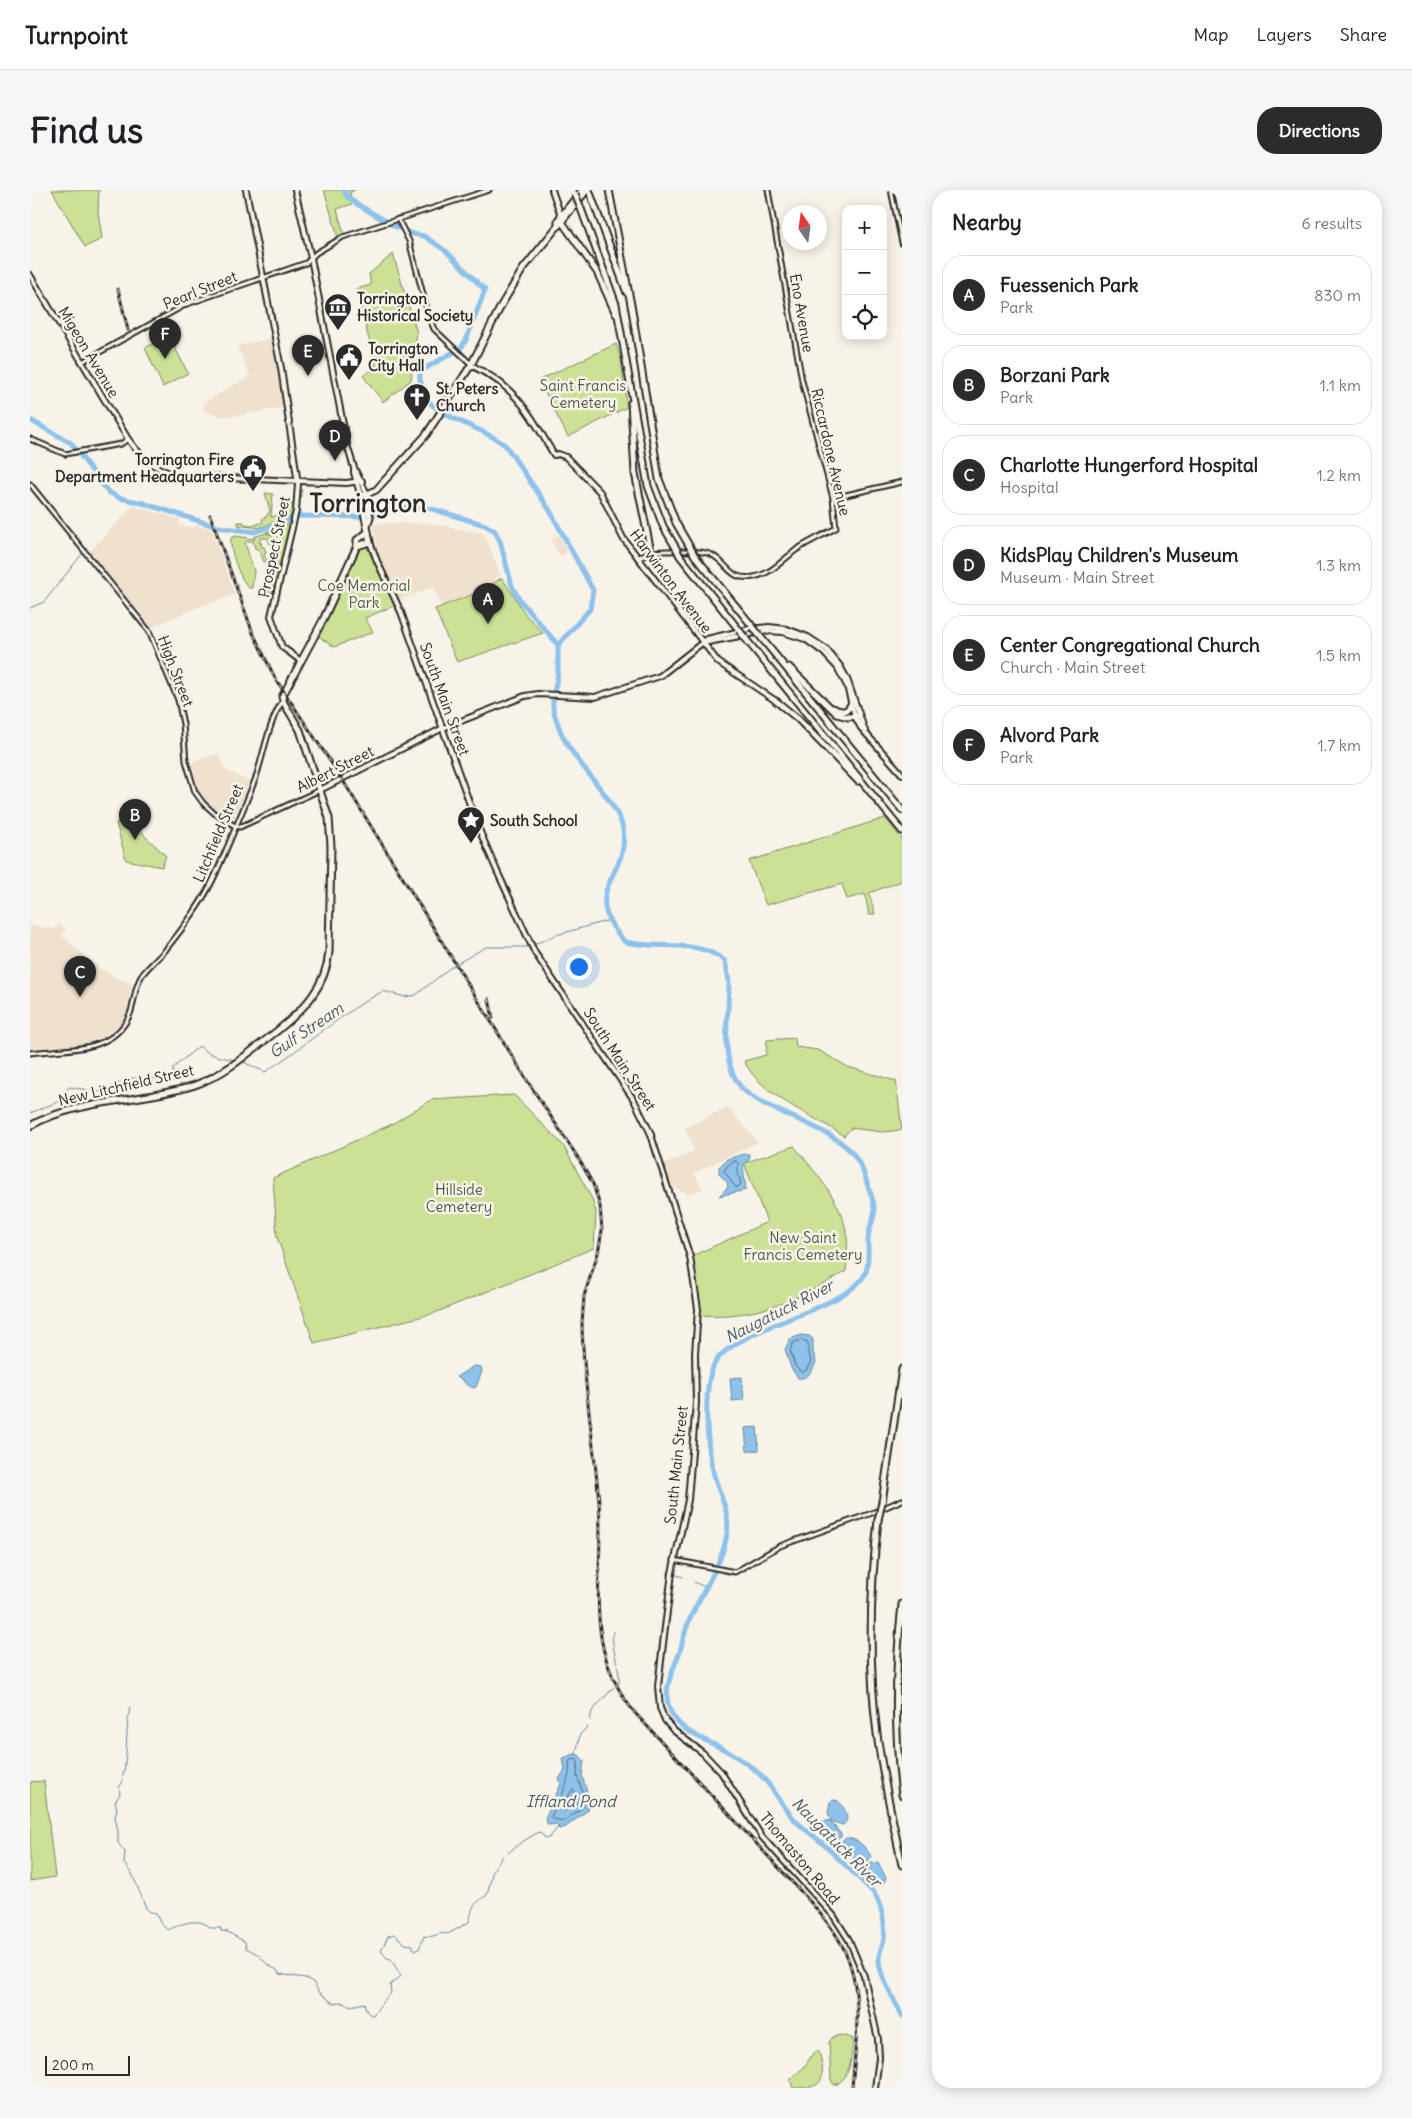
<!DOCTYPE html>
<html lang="en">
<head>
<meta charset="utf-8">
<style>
  body { margin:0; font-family:Delius,sans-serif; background:#f6f6f6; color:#202124 }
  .controls { position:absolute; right:15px; top:15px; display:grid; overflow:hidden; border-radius:10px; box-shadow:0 2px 12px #0003 }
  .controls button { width:45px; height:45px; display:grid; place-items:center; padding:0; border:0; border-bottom:1px solid #e0e0e0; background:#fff; color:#202124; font:25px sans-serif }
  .compass { position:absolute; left:752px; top:15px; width:45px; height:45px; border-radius:50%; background:#fff; box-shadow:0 2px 12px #0003; rotate:347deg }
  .scale { position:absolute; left:15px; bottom:12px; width:85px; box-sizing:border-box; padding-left:5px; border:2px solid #2b2b2b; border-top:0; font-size:14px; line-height:18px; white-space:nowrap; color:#2b2b2b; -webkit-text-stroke:4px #f7f3e8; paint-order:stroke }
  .you { position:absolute; left:548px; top:776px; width:18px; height:18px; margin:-12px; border:4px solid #fff; border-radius:50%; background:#1a73e8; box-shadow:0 0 0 8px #1a73e833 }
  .badge { display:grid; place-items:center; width:32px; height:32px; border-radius:50%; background:#2b2b2b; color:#fff; font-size:16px; font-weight:700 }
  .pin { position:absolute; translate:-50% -41px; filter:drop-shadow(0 1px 2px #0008) }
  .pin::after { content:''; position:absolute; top:26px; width:18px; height:15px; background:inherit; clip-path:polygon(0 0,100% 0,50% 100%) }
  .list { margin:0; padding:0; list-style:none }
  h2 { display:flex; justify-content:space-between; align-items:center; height:65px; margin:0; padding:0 20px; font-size:21px }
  h2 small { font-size:16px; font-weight:400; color:#757577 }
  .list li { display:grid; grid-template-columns:32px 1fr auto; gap:15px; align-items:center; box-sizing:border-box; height:80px; margin:0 10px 10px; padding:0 10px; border:1px solid #e0e0e0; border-radius:20px }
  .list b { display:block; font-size:19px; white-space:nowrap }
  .list p { margin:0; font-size:16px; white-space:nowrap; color:#757577 }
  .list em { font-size:16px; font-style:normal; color:#757577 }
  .icon { flex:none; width:28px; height:28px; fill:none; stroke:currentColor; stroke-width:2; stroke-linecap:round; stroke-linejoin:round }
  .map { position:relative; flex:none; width:872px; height:1898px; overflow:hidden; border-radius:20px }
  header { display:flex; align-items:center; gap:30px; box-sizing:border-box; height:70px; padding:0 25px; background:#fff; border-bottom:1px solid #e0e0e0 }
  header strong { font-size:24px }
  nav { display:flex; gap:28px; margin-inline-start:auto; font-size:18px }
  .intro { display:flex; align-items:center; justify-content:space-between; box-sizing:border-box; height:120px; padding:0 30px }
  h1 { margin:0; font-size:35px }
  .button { padding:12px 22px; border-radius:20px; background:#2b2b2b; color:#fff; font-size:18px; font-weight:700 }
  main { display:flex; gap:30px; padding:0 30px }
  aside { flex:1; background:#fff; border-radius:20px; box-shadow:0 2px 12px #0003 }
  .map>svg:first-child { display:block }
  .built { fill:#f0e0ce }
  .green { fill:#cce196; stroke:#7c8660 }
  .water { fill:#8ec2eb; stroke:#66869e }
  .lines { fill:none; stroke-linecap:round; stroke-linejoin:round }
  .shore { stroke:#536778; stroke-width:1 }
  .stream { stroke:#66869e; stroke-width:1 }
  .river { stroke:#8ec2eb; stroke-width:5 }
  .minor-casing { stroke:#2b2b2b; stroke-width:7 }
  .major-casing { stroke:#2b2b2b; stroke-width:8 }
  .highway-casing { stroke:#2b2b2b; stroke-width:9 }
  .minor { stroke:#f7f3e8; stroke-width:3 }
  .major { stroke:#f7f3e8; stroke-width:4 }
  .highway { stroke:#f7f3e8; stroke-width:5 }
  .rail-casing { stroke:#2b2b2b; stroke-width:3 }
  .rail { stroke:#f7f3e8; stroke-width:1; stroke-dasharray:4; stroke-linecap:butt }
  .highway-bridge-casing { stroke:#2b2b2b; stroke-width:9; stroke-linecap:butt }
  .highway-bridge { stroke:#f7f3e8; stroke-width:5 }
  .labels { text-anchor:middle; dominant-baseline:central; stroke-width:5; stroke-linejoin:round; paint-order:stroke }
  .street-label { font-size:15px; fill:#2b2b2b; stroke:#f7f3e8 }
  .poi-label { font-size:15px; font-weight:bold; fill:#2b2b2b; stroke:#f7f3e8; text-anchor:start }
  .park-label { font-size:15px; fill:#535846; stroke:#f7f3e8 }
  .water-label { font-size:16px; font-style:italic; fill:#495865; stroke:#f7f3e8 }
  .town-label { font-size:25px; font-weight:bold; fill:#2b2b2b; stroke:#f7f3e8 }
</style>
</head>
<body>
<header>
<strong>Turnpoint</strong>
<nav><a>Map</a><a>Layers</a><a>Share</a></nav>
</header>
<div class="intro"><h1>Find us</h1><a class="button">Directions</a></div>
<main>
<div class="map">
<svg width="872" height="1898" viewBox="0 0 872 1898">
  <rect width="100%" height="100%" fill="#f7f3e8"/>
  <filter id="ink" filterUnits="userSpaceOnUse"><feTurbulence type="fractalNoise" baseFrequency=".02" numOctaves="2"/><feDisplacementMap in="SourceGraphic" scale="10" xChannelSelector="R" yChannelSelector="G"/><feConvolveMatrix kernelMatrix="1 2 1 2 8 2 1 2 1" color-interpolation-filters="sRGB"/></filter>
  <g filter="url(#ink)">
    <!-- built -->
    <g class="built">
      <path d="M242 148 253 214 251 218 206 226H192L175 222 173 218 175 212 220 186 207 156Z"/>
      <path d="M103 316 150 329 149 335 164 338 167 335 182 340 205 405 171 416 121 437 59 362Z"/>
      <path d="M395 333 452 343 457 350 471 386 432 408 411 416 403 397 369 410 353 374 347 356 343 334Z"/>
      <path d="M529 345 538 362 530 366 521 350Z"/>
      <path d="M188 563 196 580 220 592 203 631 184 620 174 611 166 598 160 577 161 572Z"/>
      <path d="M29 734 36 739 32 746 71 779 84 787 103 794 96 827 85 842 70 851 53 856 0 860V735L24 739Z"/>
      <path d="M697 917 728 952 664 983 673 999 658 1004 642 996 635 974 665 961 655 938Z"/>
    </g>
    <!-- green -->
    <g class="green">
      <path d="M22 0H69L68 21 72 49 55 57Z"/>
      <path d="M294 0H325L320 2 322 14 307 19 314 44 308 47Z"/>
      <path d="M363 64 387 143 381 190 353 212 333 186 346 177 326 99 341 95 339 84Z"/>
      <path d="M126 152 131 160 143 154 158 183 133 197 115 158Z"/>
      <path d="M586 154 591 169 597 217 538 247 509 190Z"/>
      <path d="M235 303 243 304 241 327 257 323 258 314H264L261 326 229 338 208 335V332H214V334L225 335 233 332 232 329 237 326 240 320Z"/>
      <path d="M260 333 244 402 233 404V402L237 403 238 399 239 377 248 375 246 371 248 369H245L246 365 242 359 246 357 243 353 240 354 238 348H231L229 353H232L231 356 234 357 236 362 234 366 238 371 234 372 229 360 225 358 223 351H217L215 353 224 381 222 398H219C210 390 199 359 201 348L206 346 225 349 224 347 236 343 242 345 236 342Z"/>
      <path d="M334 356H336L366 415 335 428 343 442 304 457 288 446 330 357Z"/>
      <path d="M472 388 496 425 513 443 427 472 405 419 446 403Z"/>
      <path d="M106 628 114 645 136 666 132 677 96 670 86 633Z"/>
      <path d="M855 628 872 649V691L839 703 845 724 839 725 835 704 817 709 812 694 736 715 719 671Z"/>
      <path d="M765 848 766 857 788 860 818 877 866 891 872 940 852 942 821 938 814 946C782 924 732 907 714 871L736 865 737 850Z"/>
      <path d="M484 905 533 955 562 1009 566 1022 564 1058 402 1124 284 1153 247 1047 243 988 362 934 401 910Z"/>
      <path d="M764 956C785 982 813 1012 817 1046 818 1057 817 1070 816 1081 769 1110 726 1129 670 1125V1111L662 1066 737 1032 714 973Z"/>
      <path d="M14 1591 25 1687 0 1691V1592Z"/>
      <path d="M810 1845 822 1848 823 1852C822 1866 820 1891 804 1895L801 1890 799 1852 803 1847Z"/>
      <path d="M788 1860C791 1865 791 1870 792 1876 795 1898 782 1898 763 1898L760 1890 774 1877 782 1865Z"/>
    </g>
    <!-- water -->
    <g class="water">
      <path d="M714 964H719L720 968 713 976 716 1000 689 1006 698 997 697 992 689 984V977L697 969Z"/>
      <path d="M771 1145 779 1146 783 1149V1162L786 1172C783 1180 778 1190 768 1188L761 1178 755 1159 760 1149Z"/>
      <path d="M444 1176 451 1177 452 1181 446 1197 444 1198C436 1196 433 1189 426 1187Z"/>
      <path d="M712 1187 714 1210 702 1211 700 1188Z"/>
      <path d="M727 1237 729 1260 717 1261 715 1238Z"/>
      <path d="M544 1564 549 1565 554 1571 552 1586 559 1608 558 1620 536 1637 529 1639 527 1634 518 1635 515 1628 531 1594 529 1589 535 1580 533 1568Z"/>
      <path d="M803 1610 808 1611C814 1618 822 1627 813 1635L800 1631 811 1644V1647L805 1651 796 1644 790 1632 801 1630 798 1623 800 1612Z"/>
      <path d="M816 1648C826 1648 838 1658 841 1667L838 1671 829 1672 811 1657 810 1653Z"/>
      <path d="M848 1672 856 1688 853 1694 849 1696 835 1678 841 1673Z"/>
    </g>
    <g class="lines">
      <!-- shore -->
      <g class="shore">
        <path d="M706 971 708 973V984L711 994 706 998 694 981 698 975Z"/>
        <path d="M772 1150 778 1152V1163L781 1171 777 1179 772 1183 765 1176 760 1160 763 1153Z"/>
        <path d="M541 1570 546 1569 548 1571 547 1586 554 1607 553 1617 534 1631 523 1629 521 1626C529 1611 542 1589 539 1572Z"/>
        <path d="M544 1600 547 1607 546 1614 534 1621 532 1619 541 1601Z"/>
      </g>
      <!-- stream -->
      <g class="stream">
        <path d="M0 418 14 412 52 364"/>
        <path d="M211 871 235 882C275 856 311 824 353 801L375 807 386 805 421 777 456 757H498L526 745 580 730"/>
        <path d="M0 923 30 911 39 897 70 902 100 888 132 889 140 893 143 890V878L169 856C180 866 192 868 207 870"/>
        <path d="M637 1383H640"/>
        <path d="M644 1384 653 1387"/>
        <path d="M664 1392 677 1398"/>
        <path d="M583 1441C580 1458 591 1477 589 1494"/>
        <path d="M560 1530 562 1521 584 1497"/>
        <path d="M546 1564 550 1544 558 1537"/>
        <path d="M93 1586C98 1565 95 1541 100 1517"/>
        <path d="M92 1589 93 1591 89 1598 90 1604 85 1612 87 1618 85 1627 88 1641V1653L95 1662 94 1673 103 1686 117 1720 126 1724 131 1734 138 1740C151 1734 168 1726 181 1738H191V1741L198 1742 215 1752 216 1758 229 1765 238 1775 247 1780 249 1784 275 1788 283 1792 289 1802 303 1813 311 1812 321 1816 334 1813C336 1818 336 1825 343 1825L354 1810 361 1803 360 1795 371 1786 361 1769 357 1768 351 1761 358 1746 364 1744 375 1754 383 1755V1758L386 1760 389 1759 394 1746C402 1749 411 1741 418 1744L439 1732C444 1713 441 1717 457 1705L463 1680 473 1666"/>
        <path d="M478 1663 489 1654 508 1642 511 1643 515 1648H519L529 1636"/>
      </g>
      <!-- river -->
      <g class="river">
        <path d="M314 0 317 7 327 14 364 36 383 44 394 46 416 61 455 100 436 150 431 158 394 179C389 183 389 187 391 193 392 199 394 206 398 211 419 232 453 237 476 256L519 319 563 400 560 419 528 455"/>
        <path d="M0 230 41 253 78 302 90 308 113 313 188 337 225 342 269 326 337 327 360 319 380 317 402 319 455 335 465 341 470 351 482 396 489 409 528 455"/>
        <path d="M528 455C528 464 528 473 528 482 527 492 523 502 523 512 522 519 526 530 529 537 540 571 589 610 593 640 600 687 547 700 595 752 628 760 667 748 695 771 696 778 699 786 699 794 699 825 690 862 706 890 712 901 722 907 733 913 758 927 812 944 826 968 832 976 835 986 838 996 841 1004 846 1016 844 1025 843 1031 840 1036 839 1042 836 1056 841 1071 835 1084 818 1118 719 1134 689 1167 670 1188 677 1259 684 1285 689 1305 701 1322 697 1344 692 1374 674 1399 661 1426 656 1437 653 1449 650 1461 643 1481 630 1503 642 1524 654 1546 682 1551 702 1564 713 1571 726 1579 735 1590 746 1602 753 1617 764 1629 772 1638 782 1644 791 1652 809 1669 827 1686 844 1703 851 1715 856 1734 854 1748 853 1757 848 1762 849 1771 850 1787 865 1810 872 1826"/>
      </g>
      <!-- minor casing -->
      <g class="minor-casing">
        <g id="minor">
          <path d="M861 0 872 53"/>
          <path d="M368 29 379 51 399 127 404 139 441 174"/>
          <path d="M52 172 157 114 276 73 286 63 313 47 459 0"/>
          <path d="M0 249 35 264 91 254 98 249"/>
          <path d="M0 294 119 441 148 510 153 534 156 571 165 602 173 613 184 623 205 636 210 637 290 600"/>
          <path d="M803 308 872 292"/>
          <path d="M621 362C633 361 672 359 682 365 699 374 699 391 724 387 741 384 753 370 766 360 778 352 793 345 806 338L803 308 772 191 738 0"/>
          <path d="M0 863C35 858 83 865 100 824 105 812 104 797 112 785 118 777 126 770 133 763 154 737 174 711 187 681 200 651 213 620 225 590 233 568 239 529 253 511"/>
          <path d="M644 1370 705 1382 750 1356 842 1323 872 1310"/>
        </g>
      </g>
      <!-- major casing -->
      <g class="major-casing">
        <g id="major">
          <path d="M216 0 251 178 268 294 266 321 241 426 252 457 271 471"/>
          <path d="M265 0 281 68 317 255 324 278 337 304"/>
          <path d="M522 0 531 26"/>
          <path d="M0 85 98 249C112 269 129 283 153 286L316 293 332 291"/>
          <path d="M441 175C452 181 464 187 474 196 496 214 510 241 524 265L528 264 536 267 570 302 593 348 688 472 746 511"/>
          <path d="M324 278V283L331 307"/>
          <path d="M340 352 347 371 371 422 448 637 467 681 505 763 604 910 620 942 660 1067 668 1119 665 1164 666 1213 658 1310 642 1383 635 1437 628 1496 630 1518 635 1530 643 1540 673 1563 691 1582 732 1647 803 1725 819 1750 834 1786 848 1849 849 1868 845 1898"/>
          <path d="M608 368 621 362"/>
          <path d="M673 453 736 441 753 442 775 449 793 462 807 477 817 496 825 527 831 538 872 584"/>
          <path d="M290 600 413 538 495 506 508 504 565 507 630 486 677 449 719 439 739 437 757 439 778 447 796 459 810 476 817 489 835 541"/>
        </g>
      </g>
      <!-- highway casing -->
      <g class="highway-casing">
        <g id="highway">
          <path d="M559 0 597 103"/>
          <path d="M579 0 602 120 629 289 646 333 661 359"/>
          <path d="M550 16 586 114 618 296 633 336 646 358"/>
          <path d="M532 32 567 82 586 124"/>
          <path d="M528 35V30L552 0"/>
          <path d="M601 213 605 283 621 362"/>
          <path d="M337 304 340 327 337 336"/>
          <path d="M327 356 340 352 331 307 346 300 396 245 441 175 472 114 493 79 557 0"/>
          <path d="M650 366 709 440"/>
          <path d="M665 366 723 437"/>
          <path d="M729 445 872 620"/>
          <path d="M715 448 872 641"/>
          <path d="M759 477 807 524 818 527 828 526"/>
          <path d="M746 511 768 529 828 591"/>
          <path d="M803 518C810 522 818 523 821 514"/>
          <path d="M0 936C50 908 111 913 165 895 196 884 221 861 247 841 273 820 296 797 299 762L301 656 299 628 270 540 254 513 252 507 293 430 327 356V350L338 342"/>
          <path d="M852 1312 872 1179"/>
          <path d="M848 1330C840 1401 838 1473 847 1544 853 1588 863 1632 872 1675"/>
          <path d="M872 1414C865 1478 864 1542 872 1605"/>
        </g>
      </g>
      <!-- minor -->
      <use href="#minor" class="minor"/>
      <!-- major -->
      <use href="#major" class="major"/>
      <!-- highway -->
      <use href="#highway" class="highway"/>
      <!-- rail casing -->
      <g class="rail-casing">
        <g id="rail">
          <path d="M88 99 98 140"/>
          <path d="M180 325 223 443 245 488 312 589 500 895 547 966 563 994 570 1016 572 1040 568 1063 554 1106 552 1134C553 1193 564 1252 569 1312 575 1390 550 1455 605 1523L776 1707C788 1721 800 1734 809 1750 836 1795 826 1848 822 1898"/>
          <path d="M459 809 463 828"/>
        </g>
      </g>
      <!-- rail -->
      <use href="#rail" class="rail"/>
      <!-- highway-bridge casing -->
      <g class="highway-bridge-casing">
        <g id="highway-bridge">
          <path d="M545 4 550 16"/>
          <path d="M646 358 650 366"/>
          <path d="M661 359 665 366"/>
          <path d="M723 437 729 445"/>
          <path d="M709 440 715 448"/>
          <path d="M848 1330 852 1312"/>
        </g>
      </g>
      <!-- highway-bridge -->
      <use href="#highway-bridge" class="highway-bridge"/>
    </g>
  </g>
  <!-- icons -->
  <defs>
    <g id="museum-pin" transform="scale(1.4375)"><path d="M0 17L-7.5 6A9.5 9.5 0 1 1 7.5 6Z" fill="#2b2b2b" stroke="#f7f3e8"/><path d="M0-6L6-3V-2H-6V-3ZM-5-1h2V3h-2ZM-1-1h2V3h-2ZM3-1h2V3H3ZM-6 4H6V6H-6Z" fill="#fff"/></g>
    <g id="civic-pin" transform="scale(1.4375)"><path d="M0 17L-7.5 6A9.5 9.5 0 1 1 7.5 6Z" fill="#2b2b2b" stroke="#f7f3e8"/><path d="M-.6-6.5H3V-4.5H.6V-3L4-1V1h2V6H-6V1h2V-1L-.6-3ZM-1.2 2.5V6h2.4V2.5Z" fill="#fff"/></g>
    <g id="church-pin" transform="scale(1.4375)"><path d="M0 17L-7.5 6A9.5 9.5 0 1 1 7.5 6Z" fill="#2b2b2b" stroke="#f7f3e8"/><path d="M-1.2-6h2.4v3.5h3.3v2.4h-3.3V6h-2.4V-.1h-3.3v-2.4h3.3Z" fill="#fff"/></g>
    <g id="sight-pin" transform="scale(1.4375)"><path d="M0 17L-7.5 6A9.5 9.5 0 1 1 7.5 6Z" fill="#2b2b2b" stroke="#f7f3e8"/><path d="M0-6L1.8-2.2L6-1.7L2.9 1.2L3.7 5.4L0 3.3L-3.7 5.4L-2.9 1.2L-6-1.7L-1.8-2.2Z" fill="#fff"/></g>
  </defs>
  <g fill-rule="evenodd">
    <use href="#museum-pin" x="308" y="117"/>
    <use href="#civic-pin" x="319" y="167"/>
    <use href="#church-pin" x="387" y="207"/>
    <use href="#civic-pin" x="223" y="278"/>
    <use href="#sight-pin" x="441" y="630"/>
  </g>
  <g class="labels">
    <!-- street labels -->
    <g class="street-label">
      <text transform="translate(170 100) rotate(-22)">Pearl Street</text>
      <text transform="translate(772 123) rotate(80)">Eno Avenue</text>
      <text transform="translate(59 162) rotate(59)">Migeon Avenue</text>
      <text transform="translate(801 262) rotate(77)">Riccardone Avenue</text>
      <text transform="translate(244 357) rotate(-78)">Prospect Street</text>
      <text transform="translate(641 391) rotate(53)">Harwinton Avenue</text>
      <text transform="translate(146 481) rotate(69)">High Street</text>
      <text transform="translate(415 509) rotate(70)">South Main Street</text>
      <text transform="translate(305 579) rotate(-27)">Albert Street</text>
      <text transform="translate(188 643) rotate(-67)">Litchfield Street</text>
      <text transform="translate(590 869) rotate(57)">South Main Street</text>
      <text transform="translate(96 895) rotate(-13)">New Litchfield Street</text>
      <text transform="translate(646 1275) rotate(-84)">South Main Street</text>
      <text transform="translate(770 1668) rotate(50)">Thomaston Road</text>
    </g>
    <!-- poi labels -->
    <g class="poi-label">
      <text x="327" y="108">Torrington<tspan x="327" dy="17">Historical Society</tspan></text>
      <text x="338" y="158">Torrington<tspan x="338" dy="17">City Hall</tspan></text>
      <text x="406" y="198">St. Peters<tspan x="406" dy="17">Church</tspan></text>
      <text x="204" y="269" text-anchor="end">Torrington Fire<tspan x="204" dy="17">Department Headquarters</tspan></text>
      <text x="460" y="630">South School</text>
    </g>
    <!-- park labels -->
    <g class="park-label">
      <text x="553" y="195">Saint Francis<tspan x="553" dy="17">Cemetery</tspan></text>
      <text x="334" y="395">Coe Memorial<tspan x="334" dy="17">Park</tspan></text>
      <text x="429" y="999">Hillside<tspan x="429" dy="17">Cemetery</tspan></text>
      <text x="773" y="1047">New Saint<tspan x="773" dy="17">Francis Cemetery</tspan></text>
    </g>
    <!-- water labels -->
    <g class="water-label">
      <text transform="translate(276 840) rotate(-34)">Gulf Stream</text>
      <text transform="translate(749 1121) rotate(-27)">Naugatuck River</text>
      <text x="541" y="1611">Iffland Pond</text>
      <text transform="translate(807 1652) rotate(45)">Naugatuck River</text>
    </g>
    <!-- town labels -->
    <g class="town-label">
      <text x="338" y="313">Torrington</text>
    </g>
  </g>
</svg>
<div class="controls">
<button>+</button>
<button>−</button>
<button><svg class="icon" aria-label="locate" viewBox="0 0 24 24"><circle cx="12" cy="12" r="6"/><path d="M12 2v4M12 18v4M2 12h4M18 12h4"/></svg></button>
</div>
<svg class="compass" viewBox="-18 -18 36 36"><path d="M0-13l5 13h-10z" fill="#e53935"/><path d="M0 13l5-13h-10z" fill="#757577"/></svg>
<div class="scale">200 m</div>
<div class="you"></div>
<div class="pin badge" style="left:458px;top:434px">A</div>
<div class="pin badge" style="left:105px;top:650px">B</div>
<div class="pin badge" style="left:50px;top:807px">C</div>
<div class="pin badge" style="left:305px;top:271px">D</div>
<div class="pin badge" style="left:278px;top:186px">E</div>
<div class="pin badge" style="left:135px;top:169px">F</div>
</div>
<aside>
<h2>Nearby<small>6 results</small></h2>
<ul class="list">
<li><span class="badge">A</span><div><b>Fuessenich Park</b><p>Park</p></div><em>830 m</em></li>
<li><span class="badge">B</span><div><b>Borzani Park</b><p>Park</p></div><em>1.1 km</em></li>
<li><span class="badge">C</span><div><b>Charlotte Hungerford Hospital</b><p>Hospital</p></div><em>1.2 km</em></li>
<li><span class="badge">D</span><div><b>KidsPlay Children's Museum</b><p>Museum · Main Street</p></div><em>1.3 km</em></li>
<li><span class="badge">E</span><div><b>Center Congregational Church</b><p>Church · Main Street</p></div><em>1.5 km</em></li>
<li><span class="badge">F</span><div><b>Alvord Park</b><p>Park</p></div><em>1.7 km</em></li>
</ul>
</aside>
</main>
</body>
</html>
